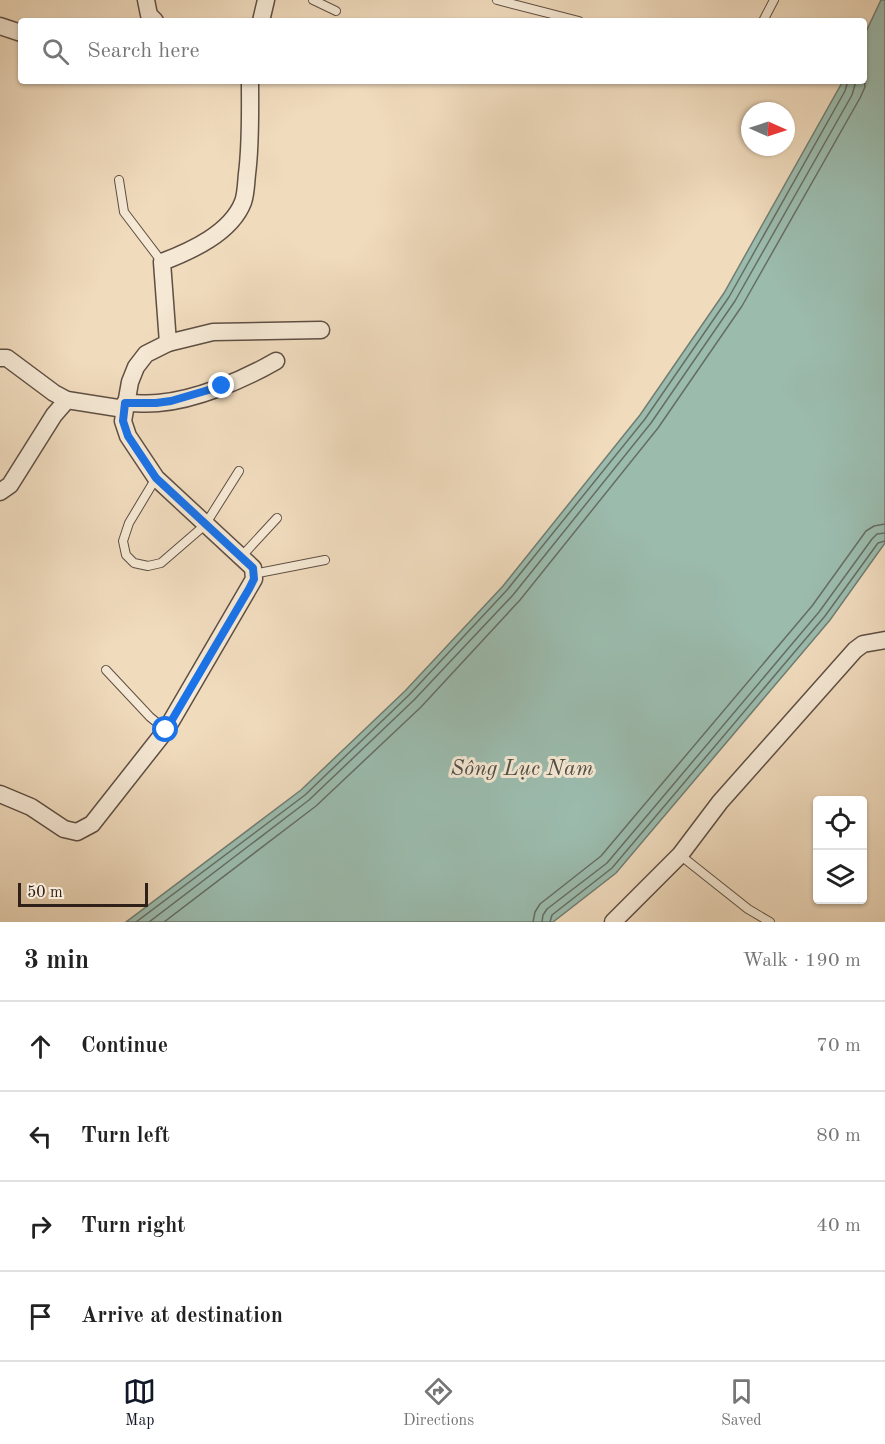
<!DOCTYPE html>
<html lang="en">
<head>
<meta charset="utf-8">
<style>
  body { margin:0; font-family:"Old Standard TT",serif; background:#f2f2f2; color:#222 }
  .controls { position:absolute; right:18px; bottom:18px; display:grid; overflow:hidden; border-radius:6px; box-shadow:0 2px 4px #0004 }
  .controls button { width:54px; height:54px; display:grid; place-items:center; padding:0; border:0; border-bottom:2px solid #e0e0e0; background:#fff; color:#222; font:30px sans-serif }
  .compass { position:absolute; left:741px; top:102px; width:54px; height:54px; border-radius:50%; background:#fff; box-shadow:0 2px 4px #0004; rotate:93deg }
  .scale { position:absolute; left:18px; bottom:15px; width:130px; box-sizing:border-box; padding-left:6px; border:3px solid #2f201a; border-top:0; font-size:16px; line-height:21px; white-space:nowrap; color:#2f201a; -webkit-text-stroke:4px #f5e8d4; paint-order:stroke }
  .stop { position:absolute; width:18px; height:18px; margin:-14px; border:4px solid #1a73e8; border-radius:50%; background:#fff }
  .stop.end { background:#1a73e8; border-color:#fff; box-shadow:0 2px 6px #0008 }
  .list { margin:0; padding:0; list-style:none }
  h2 { display:flex; justify-content:space-between; align-items:center; height:78px; margin:0; padding:0 24px; font-size:26px }
  h2 small { font-size:20px; font-weight:400; color:#767676 }
  .list li { display:grid; grid-template-columns:39px 1fr auto; gap:18px; align-items:center; box-sizing:border-box; height:90px; padding:0 24px; border-top:2px solid #e0e0e0 }
  .list b { display:block; font-size:22px; white-space:nowrap }
  .list em { font-size:20px; font-style:normal; color:#767676 }
  .icon { flex:none; width:33px; height:33px; fill:none; stroke:currentColor; stroke-width:2; stroke-linecap:round; stroke-linejoin:round }
  .map { position:relative; flex:none; width:885px; height:922px; overflow:hidden }
  .search { position:absolute; background:#fff; box-shadow:0 2px 4px #0004; left:18px; right:18px; top:18px; height:66px; display:flex; align-items:center; gap:15px; box-sizing:border-box; padding:0 21px; border-radius:6px; color:#767676; font-size:22px }
  .sheet { height:438px; background:#fff }
  nav { display:flex; justify-content:space-around; align-items:center; box-sizing:border-box; height:84px; border-top:2px solid #e0e0e0; background:#fff; font-size:16px; color:#767676 }
  nav a { display:grid; justify-items:center; gap:3px }
  nav .on { color:#111827 }
  .map>svg:first-child { display:block }
  .water { fill:#9bbbad; stroke:#707d72; stroke-width:1.5 }
  .lines { fill:none; stroke-linecap:round; stroke-linejoin:round }
  .shore { stroke:#656e64; stroke-width:1.5 }
  .lane-casing { stroke:#5f4f43; stroke-width:10 }
  .street-casing { stroke:#5f4f43; stroke-width:19 }
  .lane { stroke:#f5e8d4; stroke-width:8 }
  .street { stroke:#f5e8d4; stroke-width:16 }
  .route { stroke:#1a73e8; stroke-width:8 }
  .labels { text-anchor:middle; dominant-baseline:central; stroke-width:6; stroke-linejoin:round; paint-order:stroke }
  .water-label { font-size:22px; font-style:italic; fill:#4f4e46; stroke:#f5e8d4 }
</style>
</head>
<body>
<div class="map">
<svg width="885" height="922" viewBox="0 0 885 922">
  <rect width="100%" height="100%" fill="#f0dbbd"/>
  <filter id="stains"><feTurbulence type="fractalNoise" baseFrequency=".00333" numOctaves="4"/><feColorMatrix values="0 0 0 0 .2 0 0 0 0 .09 0 0 0 0 .02 0 0 0 .5 -.17"/></filter>
  <radialGradient id="worn" r=".72"><stop offset=".6" stop-color="#630" stop-opacity="0"/><stop offset="1" stop-color="#630" stop-opacity=".3"/></radialGradient>
  <!-- water -->
  <path class="water" d="M881 0H885V543L830 620 616 873 553 922H126L301 790 405 691 503 586 640 415 724 293 843 81H864V36Z"/>
  <g class="lines">
    <!-- shore -->
    <g class="shore">
      <path d="M136 922 305 795 409 695 507 590 645 419 729 297 845 91 848 81"/>
      <path d="M149 922 309 800 414 700 513 595 651 423 735 301 852 95 856 81"/>
      <path d="M164 922 316 806 421 707 520 600 658 428 742 306 860 98 865 87 864 75"/>
      <path d="M533 922 535 912 540 904 601 856 812 606 866 531 874 526 885 524"/>
      <path d="M542 922 543 915 547 909 607 863 819 612 872 539 877 534 885 533"/>
      <path d="M550 922 552 915 612 868 825 616 878 543 885 541"/>
    </g>
    <!-- lane casing -->
    <g class="lane-casing">
      <g id="lane">
        <path d="M313 0 336 11"/>
        <path d="M497 0 579 21"/>
        <path d="M763 21 774 0"/>
        <path d="M119 180 124 212 162 262"/>
        <path d="M156 478 129 523 123 541 126 555 134 563 148 566 161 563 205 525 239 471"/>
        <path d="M241 557 277 518"/>
        <path d="M253 574 325 560"/>
        <path d="M106 670 150 717 166 730"/>
        <path d="M680 855 748 909 770 922"/>
      </g>
    </g>
    <!-- street casing -->
    <g class="street-casing">
      <g id="street">
        <path d="M146 0 149 15 155 21"/>
        <path d="M261 21 266 0"/>
        <path d="M0 26 21 33"/>
        <path d="M168 343 162 262C191 251 231 233 243 202 246 194 246 183 247 174 251 143 250 113 250 81"/>
        <path d="M0 358H7L54 393 67 400 124 409"/>
        <path d="M125 403C136 403 147 404 158 403 196 400 243 380 276 361"/>
        <path d="M0 492 10 485 54 415 67 400"/>
        <path d="M0 794 31 807 64 829 77 832 92 824 166 730 254 579 253 568 156 478 128 436 123 421 130 382 136 367 146 354 168 343 213 332 321 330"/>
        <path d="M613 922 680 855 720 802 855 650 863 644 885 640"/>
      </g>
    </g>
    <!-- lane -->
    <use href="#lane" class="lane"/>
    <!-- street -->
    <use href="#street" class="street"/>
  </g>
  <g class="lines">
    <!-- route -->
    <path class="route" d="M166 730 249 589 254 579 253 568 156 478 128 436 123 421 125 403H156L171 401 222 386"/>
  </g>
  <g class="labels">
    <!-- water labels -->
    <g class="water-label">
      <text x="522" y="769">Sông Lục Nam</text>
    </g>
  </g>
  <rect width="100%" height="100%" filter="url(#stains)"/>
  <rect width="100%" height="100%" fill="url(#worn)"/>
</svg>
<div class="controls">
<button><svg class="icon" aria-label="locate" viewBox="0 0 24 24"><circle cx="12" cy="12" r="6"/><path d="M12 2v4M12 18v4M2 12h4M18 12h4"/></svg></button>
<button><svg class="icon" aria-label="layers" viewBox="0 0 24 24"><path d="M12 4l9 5-9 5-9-5zM3 14l9 5 9-5"/></svg></button>
</div>
<svg class="compass" viewBox="-18 -18 36 36"><path d="M0-13l5 13h-10z" fill="#e53935"/><path d="M0 13l5-13h-10z" fill="#767676"/></svg>
<div class="scale">50 m</div>
<div class="stop" style="left:166px;top:730px"></div>
<div class="stop end" style="left:222px;top:386px"></div>
<div class="search"><svg class="icon" aria-label="search" viewBox="0 0 24 24"><circle cx="10" cy="10" r="6"/><path d="M15 15l6 6"/></svg>Search here</div>
</div>
<section class="sheet">
<h2>3 min<small>Walk · 190 m</small></h2>
<ul class="list">
<li><svg class="icon" aria-label="ahead" viewBox="0 0 24 24"><path d="M12 20V5M6 11l6-6 6 6"/></svg><div><b>Continue</b></div><em>70 m</em></li>
<li><svg class="icon" aria-label="left" viewBox="0 0 24 24"><path d="M17 20v-9H6M10 6l-5 5 5 5"/></svg><div><b>Turn left</b></div><em>80 m</em></li>
<li><svg class="icon" aria-label="right" viewBox="0 0 24 24"><path d="M7 20v-9h11M14 6l5 5-5 5"/></svg><div><b>Turn right</b></div><em>40 m</em></li>
<li><svg class="icon" aria-label="arrive" viewBox="0 0 24 24"><path d="M6 21V4h12l-3 4 3 4H6"/></svg><div><b>Arrive at destination</b></div></li>
</ul>
</section>
<nav>
<a class="on"><svg class="icon" aria-label="map" viewBox="0 0 24 24"><path d="M3 6l6-2 6 2 6-2v14l-6 2-6-2-6 2zM9 4v14M15 6v14"/></svg>Map</a>
<a><svg class="icon" aria-label="directions" viewBox="0 0 24 24"><path d="M12 3l9 9-9 9-9-9zM9 14v-3h6M13 9l2 2-2 2"/></svg>Directions</a>
<a><svg class="icon" aria-label="saved" viewBox="0 0 24 24"><path d="M7 4h10v16l-5-4-5 4z"/></svg>Saved</a>
</nav>
</body>
</html>
